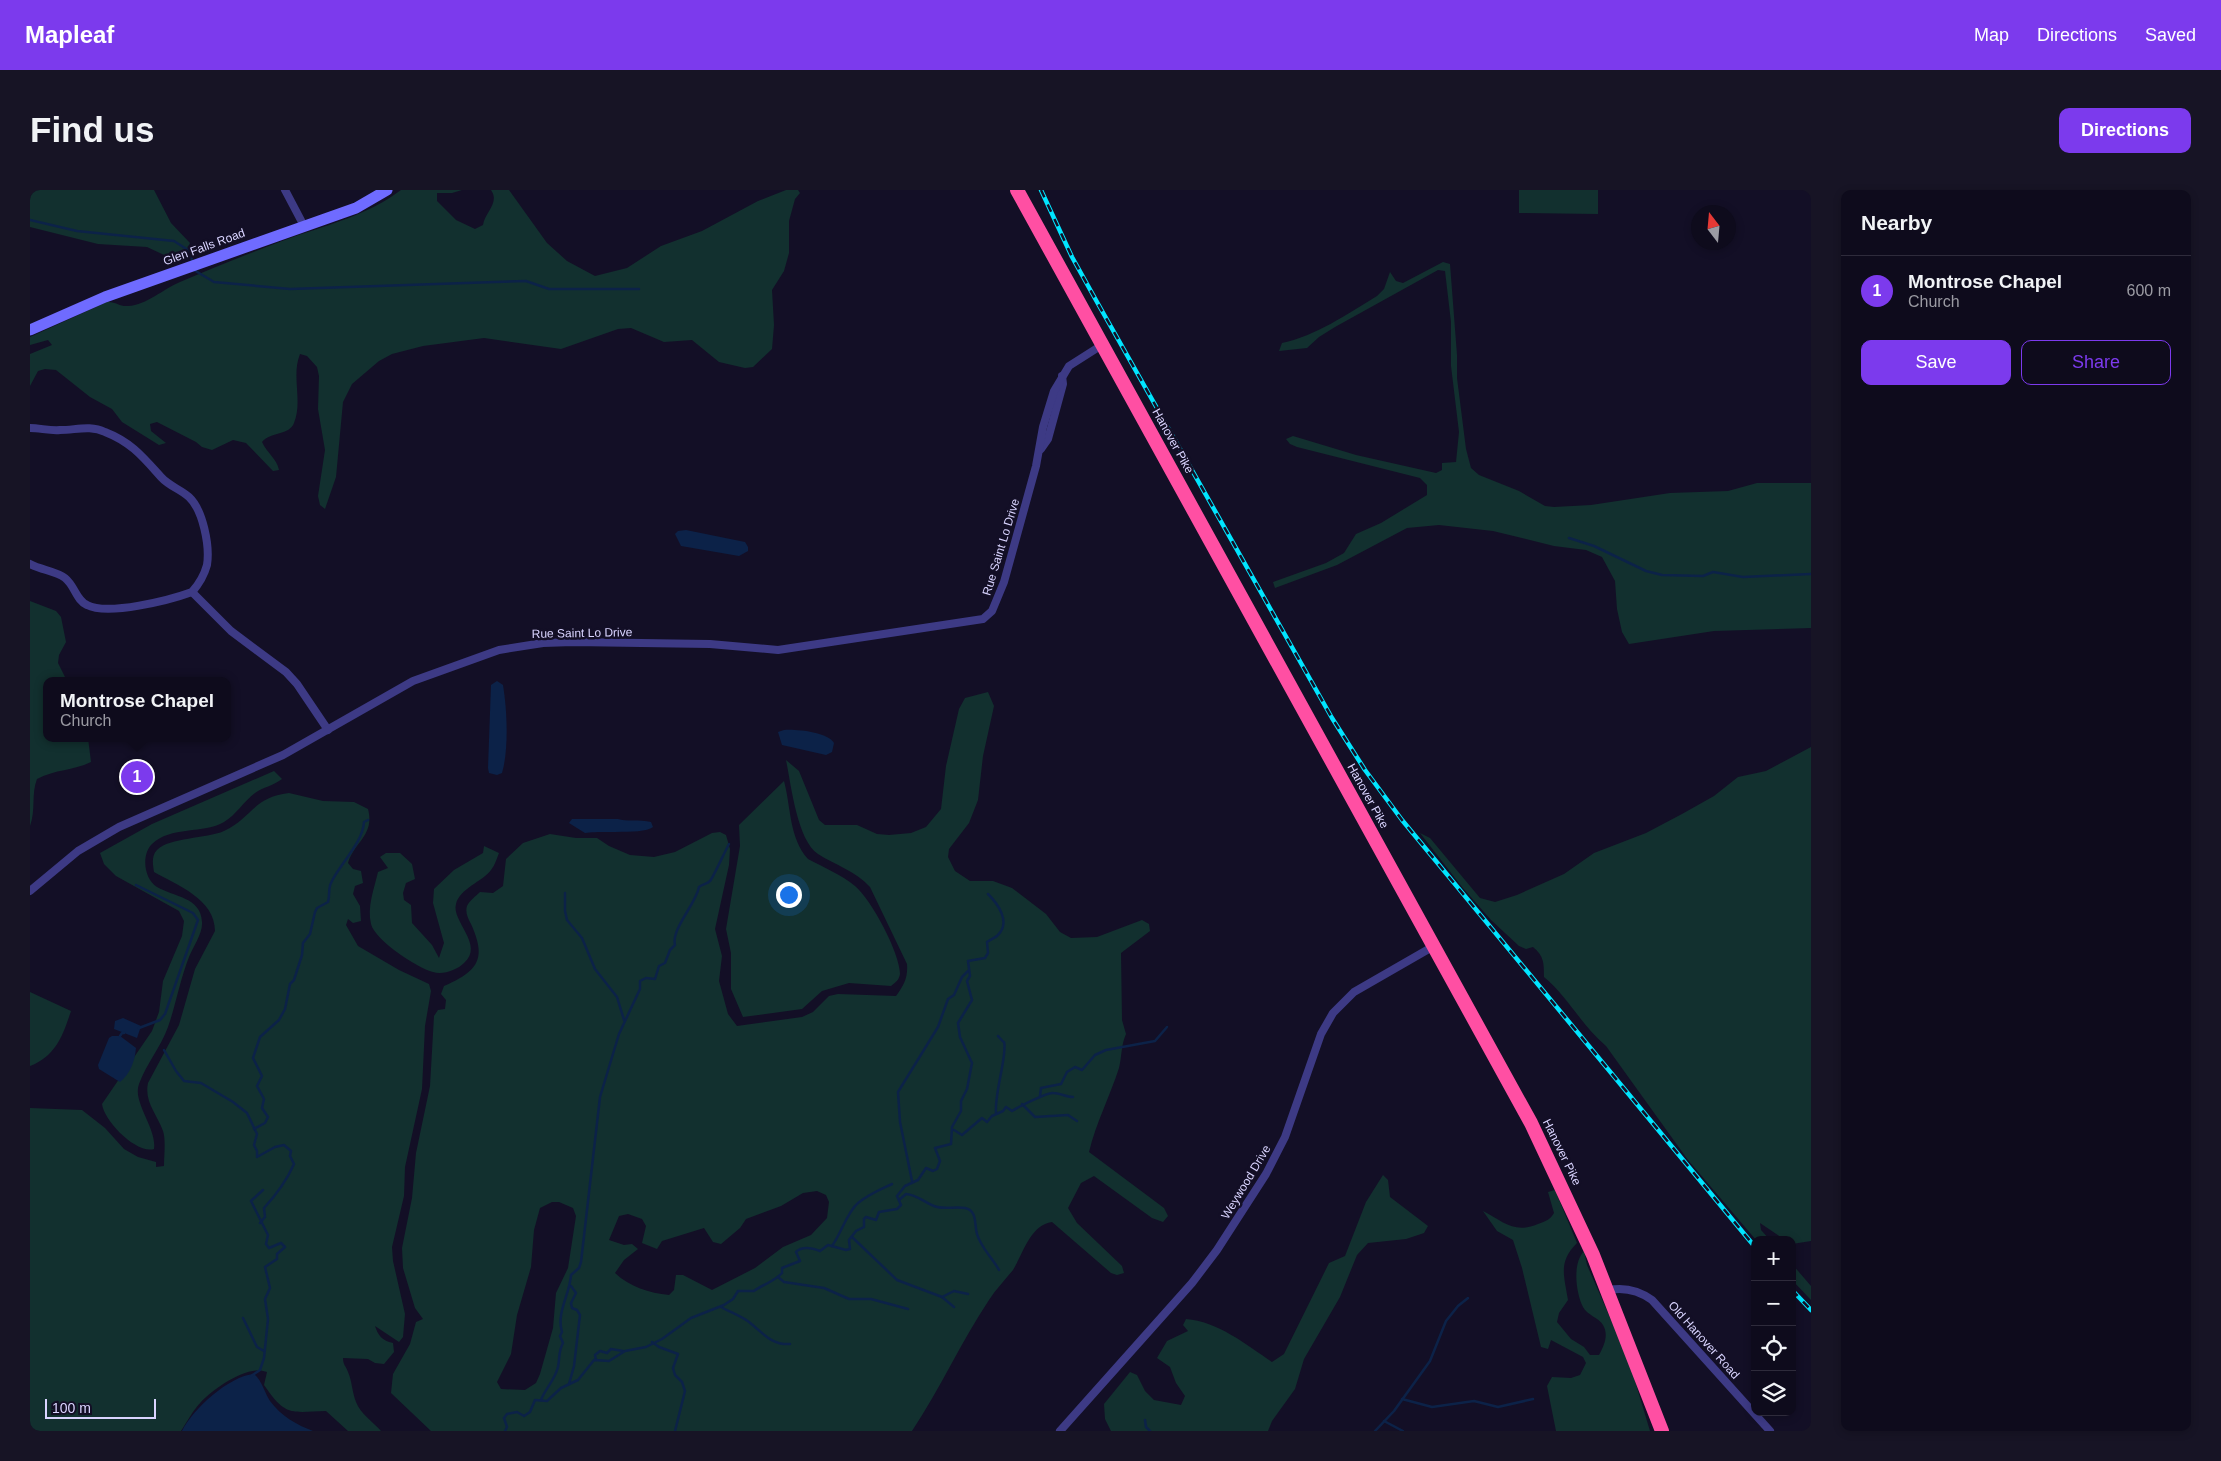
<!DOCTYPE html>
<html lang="en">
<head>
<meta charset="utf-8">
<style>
  body { margin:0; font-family:Arial,sans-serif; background:#171425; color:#f1f3f6 }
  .controls { position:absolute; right:15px; bottom:15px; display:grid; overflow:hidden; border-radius:10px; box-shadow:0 2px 8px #0003 }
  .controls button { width:45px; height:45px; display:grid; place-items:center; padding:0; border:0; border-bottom:1px solid #2e2b3b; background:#0e0b1c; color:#f1f3f6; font:25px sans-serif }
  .compass { position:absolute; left:1661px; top:15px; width:45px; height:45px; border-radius:50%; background:#0e0b1c; box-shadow:0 2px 8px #0003; rotate:344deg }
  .scale { position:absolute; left:15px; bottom:12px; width:111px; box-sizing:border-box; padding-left:5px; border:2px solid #d9d4ff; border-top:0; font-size:14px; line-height:18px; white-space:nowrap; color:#d9d4ff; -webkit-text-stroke:4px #130f26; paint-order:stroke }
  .you { position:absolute; left:758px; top:704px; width:18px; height:18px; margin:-12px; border:4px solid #fff; border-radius:50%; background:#1a73e8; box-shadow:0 0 0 8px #1a73e833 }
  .badge { display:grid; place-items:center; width:32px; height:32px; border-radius:50%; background:#7c3aed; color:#fff; font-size:16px; font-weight:700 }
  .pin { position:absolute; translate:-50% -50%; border:2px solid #fff; box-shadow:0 1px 5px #0006 }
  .popup { position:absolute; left:13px; top:487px; width:188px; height:65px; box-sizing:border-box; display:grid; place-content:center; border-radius:10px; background:#0e0b1c; filter:drop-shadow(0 1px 4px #0005); font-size:16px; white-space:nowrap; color:#9b9ba3 }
  .popup b { font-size:19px; color:#f1f3f6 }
  .popup::after { content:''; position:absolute; left:50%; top:100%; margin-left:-10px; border:10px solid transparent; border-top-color:#0e0b1c }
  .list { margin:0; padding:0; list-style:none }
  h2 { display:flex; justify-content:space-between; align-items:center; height:65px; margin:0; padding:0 20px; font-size:21px }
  h2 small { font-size:16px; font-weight:400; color:#9b9ba3 }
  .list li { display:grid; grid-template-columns:32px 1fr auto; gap:15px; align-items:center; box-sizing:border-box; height:70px; padding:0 20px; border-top:1px solid #2e2b3b }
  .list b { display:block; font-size:19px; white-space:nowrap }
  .list p { margin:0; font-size:16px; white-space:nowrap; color:#9b9ba3 }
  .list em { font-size:16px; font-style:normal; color:#9b9ba3 }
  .actions { display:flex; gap:10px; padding:15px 20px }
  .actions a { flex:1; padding:11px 0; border:1px solid #7c3aed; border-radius:10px; text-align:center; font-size:18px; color:#7c3aed }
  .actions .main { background:#7c3aed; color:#fff }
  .icon { flex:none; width:28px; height:28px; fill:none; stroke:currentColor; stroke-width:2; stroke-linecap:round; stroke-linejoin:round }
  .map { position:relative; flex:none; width:1781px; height:1241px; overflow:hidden; border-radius:10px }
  header { display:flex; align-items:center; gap:30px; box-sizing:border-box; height:70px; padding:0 25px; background:#7c3aed; color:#fff }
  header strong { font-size:24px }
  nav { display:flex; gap:28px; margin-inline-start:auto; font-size:18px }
  .intro { display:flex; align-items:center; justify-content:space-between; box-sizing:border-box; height:120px; padding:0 30px }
  h1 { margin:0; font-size:35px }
  .button { padding:12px 22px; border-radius:10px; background:#7c3aed; color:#fff; font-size:18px; font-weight:700 }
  main { display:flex; gap:30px; padding:0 30px }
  aside { flex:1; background:#0e0b1c; border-radius:10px; box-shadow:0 2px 8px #0003 }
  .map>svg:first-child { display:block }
  .green { fill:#12302f; fill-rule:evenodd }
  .water { fill:#0c2248 }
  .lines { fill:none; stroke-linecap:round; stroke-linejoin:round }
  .stream { stroke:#0c2248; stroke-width:2.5 }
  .street { stroke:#3d3a85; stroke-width:8 }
  .secondary { stroke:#6f6bff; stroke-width:11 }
  .highway { stroke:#ff4fa3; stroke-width:14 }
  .rail-casing { stroke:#00e5ff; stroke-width:4.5 }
  .rail { stroke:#130f26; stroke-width:2.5; stroke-dasharray:8; stroke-linecap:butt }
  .labels { text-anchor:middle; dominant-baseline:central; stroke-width:5; stroke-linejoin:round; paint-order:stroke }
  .street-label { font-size:12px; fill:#d9d4ff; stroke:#130f26 }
</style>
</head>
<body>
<header>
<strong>Mapleaf</strong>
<nav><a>Map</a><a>Directions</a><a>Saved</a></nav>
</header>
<div class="intro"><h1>Find us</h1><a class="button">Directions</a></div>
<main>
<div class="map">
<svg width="1781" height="1241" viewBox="0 0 1781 1241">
  <rect width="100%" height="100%" fill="#130f26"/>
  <!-- green -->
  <g class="green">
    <path d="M0 0H124L141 33 160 53 154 66 147 71 117 57 68 54 0 37Z"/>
    <path d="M371 0H432L422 3H407V11L426 30 445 39 453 35C455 22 470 13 461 0H479L517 53 537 71 565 86 597 78 631 56 672 41 728 11 756 0H768L770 3 765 9 759 31V63L754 81 742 100 744 135 742 159 723 177 715 178 689 172 662 150 634 152 601 138 588 139 531 159 454 148 393 156 362 164 349 171 322 194 313 212 306 287 295 319 290 315 288 306 295 260 288 219 289 186 287 177 277 166 270 164C261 186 273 211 264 233 260 245 240 242 232 252 237 263 247 269 249 280L243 281 216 253 203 250 182 260 172 257 166 252 127 232 120 234 121 241 136 253 129 255 92 232 82 219 60 207 26 180 15 179 8 181 0 196V164L22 155 18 150 0 155V147L77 112C85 111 90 117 98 116 117 115 133 99 150 92 187 76 225 61 263 47 301 34 339 24 371 0Z"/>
    <path d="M1489 0H1568V24L1489 23Z"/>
    <path d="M1413 72 1420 74 1427 165V188L1436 259 1441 278 1449 285 1489 301 1515 316 1524 317 1561 315 1640 303 1698 301 1727 293H1781V438L1684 441 1599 454 1592 442 1587 419 1585 391 1572 367 1556 360 1524 356 1463 341 1409 335 1377 338 1307 375 1245 398 1243 392 1296 373 1314 363 1326 344 1351 333 1397 305V295L1390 288 1267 257 1260 254 1256 249 1263 246 1326 265 1406 283 1412 280V273L1426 272 1429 242 1421 176V132L1415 81 1408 80 1305 137 1289 147 1277 158 1249 161 1252 153C1286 146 1317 124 1347 106L1354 99 1360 82 1366 91 1373 93Z"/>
    <path d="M0 411 26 421 31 427 36 452 29 465 28 473 37 491H17V548H58L61 572C42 581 26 579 7 589 1 604 6 620 0 636Z"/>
    <path d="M958 502 964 516 953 566 948 610 939 633 919 659 918 667 925 681 940 691H963L982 698 1016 724 1030 742 1041 748 1067 747 1112 730 1119 734 1120 741 1091 763 1092 830 1096 844C1091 855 1092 866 1089 878 1080 906 1066 933 1059 962L1134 1018 1138 1026 1133 1032 1122 1028 1064 986 1051 993 1038 1018 1047 1033 1092 1076 1094 1083 1087 1085 1081 1083 1022 1032C1000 1035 993 1064 983 1080 975 1090 966 1099 959 1110 931 1152 910 1199 882 1241H401L361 1203 363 1184 380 1154 386 1132 393 1129 385 1118 373 1078 372 1058 382 1008 386 963 400 896 404 826 408 820 415 819 416 810 411 804 414 796C448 781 457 769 441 734 438 728 435 723 437 716 439 711 446 706 450 702L463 703 473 696 476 669 493 653 520 644 546 648H567L579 656 600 665 624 667 645 662 682 643 690 642 696 645 700 659 699 675 685 739 692 766 689 791 698 824 707 836 772 827 783 822 799 806 808 804 866 806C874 795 878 788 877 774L840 697C826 681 805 675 788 664 767 650 761 594 756 570L769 581 789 630 795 635H827L847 644 859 645 881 643 896 637 911 619 916 576 929 519 935 508ZM787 1001 796 1005 799 1012 797 1028 781 1045 753 1057 725 1078 682 1100 653 1085H646L644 1100 639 1105C619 1103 600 1097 585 1083L594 1070 608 1059 602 1054 594 1055 579 1050 589 1026 598 1024 612 1029 616 1036 612 1053 627 1059 632 1051 674 1038 683 1052 691 1054 710 1038 716 1029 751 1016 773 1003ZM522 1012H529L543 1018 546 1026 538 1078 526 1103 523 1138 510 1184 506 1193 495 1200 471 1199 467 1192 481 1164 487 1125 501 1077 504 1040 510 1018Z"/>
    <path d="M1781 557V1051L1762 1054V1050H1755L1730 1033 1731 1040 1740 1050H1726L1658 970 1576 856C1552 836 1538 807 1514 787 1514 773 1514 766 1503 757L1496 759 1489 756 1461 730 1432 697 1390 643 1400 648 1450 708 1465 712 1487 705 1534 684 1564 663 1616 643 1652 624 1684 606 1708 587 1736 581Z"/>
    <path d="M244 581 252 589C243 596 233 597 225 603 214 611 206 625 194 632 174 644 140 636 122 654 111 665 114 689 127 697 144 707 171 707 172 732 173 743 163 757 159 767 150 790 146 814 138 837 131 857 116 874 109 894 102 912 127 938 124 959 106 964 74 931 72 914L122 841 129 822 133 791 152 746 154 731 149 721 86 686 74 674 70 663 122 634Z"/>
    <path d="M754 591C761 617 759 648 778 669 793 677 812 685 825 696 841 709 870 763 870 784 869 790 866 792 861 796L819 793 792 801 772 819 713 827 701 799V763L696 739 710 656 709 635Z"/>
    <path d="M259 603 293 611 324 612 338 619C345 645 324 652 318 673L323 679 331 681 333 693 325 696 323 704 330 716 331 731 323 733 318 729 316 735 328 756 369 780 399 794 401 801 395 836 392 899 375 977 374 1006 362 1057 363 1071 375 1124 373 1147 369 1152 345 1136C348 1145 352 1151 363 1153L364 1162 354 1174 345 1173 338 1169 313 1168C313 1175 316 1176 318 1182 322 1191 322 1202 326 1212 330 1223 343 1232 351 1241H318L296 1221C260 1222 256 1227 234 1195L237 1182C219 1174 184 1198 171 1212 163 1220 157 1232 151 1241H0V918L52 920 75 938 94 959 108 967 126 972V977L134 976C134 966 136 950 133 941 127 924 114 912 118 893L149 835 165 779 185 741C185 709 147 695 124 682 123 675 121 666 127 660 140 647 176 649 194 641 222 628 223 607 259 603Z"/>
    <path d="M454 656 469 663C467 668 465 675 461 680 452 692 430 698 426 714 421 731 455 755 434 773 427 780 413 785 403 782 387 778 345 750 341 734 337 717 344 699 348 682L358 678 350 667 356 663H370L382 674 385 689 376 693 373 703 374 710 381 715 382 733 402 755 409 768 414 753 403 713 404 699 424 680 453 663Z"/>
    <path d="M0 802 41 821C33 845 26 866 0 876Z"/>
    <path d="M1353 985 1358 990 1360 1007 1398 1036 1394 1043 1376 1049 1338 1053 1327 1065 1310 1107 1274 1169 1265 1199 1242 1231 1238 1241H1081L1075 1229 1074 1214 1100 1182 1107 1185 1115 1201 1124 1210 1151 1215 1155 1206 1146 1193 1140 1177 1127 1168 1137 1151 1158 1141 1153 1135 1156 1129C1187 1131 1217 1155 1242 1172L1254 1164 1299 1073 1315 1066 1336 1012Z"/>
    <path d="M1525 1000 1547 1053C1528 1072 1534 1085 1538 1110L1529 1123 1527 1132 1541 1149 1554 1157 1560 1165H1569C1574 1156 1579 1145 1573 1135 1569 1128 1557 1125 1553 1117 1546 1103 1542 1074 1554 1061L1557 1075 1599 1171 1620 1241H1526L1517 1196 1522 1187 1541 1188 1550 1185 1556 1173 1553 1167 1521 1150 1518 1159 1511 1157 1492 1078 1483 1050 1467 1041 1453 1021C1474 1032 1484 1044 1508 1034 1516 1031 1520 1030 1524 1023L1518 1002Z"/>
    <path d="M1762 1074 1781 1096V1110L1762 1090Z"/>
  </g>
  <!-- water -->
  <g class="water">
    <path d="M656 340 715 352 718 357V361L709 366 651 356 645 344 648 341Z"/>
    <path d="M467 491 473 495C477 519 479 559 472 583L467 585 459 583 458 578 461 495Z"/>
    <path d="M754 540C766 539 797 542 804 553L802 562 796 565 752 555 748 542Z"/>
    <path d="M542 629H588C595 632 610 629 621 632L623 637C613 645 571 640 555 643L539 633Z"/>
    <path d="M93 828 111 836 107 848 84 839 85 831Z"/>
    <path d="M82 846H90L106 858C105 871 100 884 90 892L69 879 68 875 79 848Z"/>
    <path d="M224 1184C233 1192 234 1202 240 1211 251 1226 267 1235 283 1241H152C163 1219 199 1186 224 1184Z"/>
  </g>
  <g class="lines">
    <!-- stream -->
    <g class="stream">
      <path d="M0 30 47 41 144 51 161 62 162 72"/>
      <path d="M164 80 184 92 260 99 496 91 519 99H609"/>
      <path d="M1539 348 1564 356 1616 381 1632 385 1673 386 1683 382 1713 387 1781 384"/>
      <path d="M106 695 163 723 168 730 135 824 130 830 109 838"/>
      <path d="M535 703V721L537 730 552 748 565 779 587 807 594 830"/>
      <path d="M90 846 92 843H94"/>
      <path d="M134 860 146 881 154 891 171 893 203 912 217 923 227 944 224 955 227 961V967L245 957 254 955 261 961 260 966 264 974C256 992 247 1004 234 1018L235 1027 230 1033"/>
      <path d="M1010 906 1011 898 1031 894 1037 882 1045 877 1052 880 1065 865 1076 860 1125 851 1137 837"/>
      <path d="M992 914 1005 927 1038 925 1047 931"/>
      <path d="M966 923C964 905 978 862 974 852 973 852 969 847 968 846"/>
      <path d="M224 939 235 933 238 927 232 918 234 909 227 896 232 886 223 868 230 847 249 830 255 819 260 794 264 790 272 765 273 753 280 744 285 722 287 718 298 712C300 706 298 699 301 693 309 675 333 653 334 632L338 630"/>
      <path d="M924 940 932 945 952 928 957 932 962 926 973 921 976 917 982 921C988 917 1018 902 1023 903 1030 903 1036 907 1043 907"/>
      <path d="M882 991 870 932 868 902 908 837 918 809 924 805 932 787 938 781"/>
      <path d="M869 1010 876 1004C888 1005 893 1012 904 1016 913 1020 925 1016 935 1018 948 1021 944 1035 947 1044 951 1058 962 1067 969 1080"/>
      <path d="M822 1047 867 1090 912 1107 924 1117"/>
      <path d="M802 1056C811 1044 817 1022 828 1013 839 1004 849 1000 862 994"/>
      <path d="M748 1087 754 1092 794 1098 819 1109H841L878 1119"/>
      <path d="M912 1107 924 1101 938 1104"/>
      <path d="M691 1117C700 1122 711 1126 719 1132 733 1143 741 1155 760 1154"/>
      <path d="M213 1128 227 1157 234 1161"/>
      <path d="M622 1152 629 1157 648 1164 643 1178 645 1185 652 1192 655 1201 645 1241"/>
      <path d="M566 1170 565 1165 570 1161 577 1163 581 1159 593 1161"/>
      <path d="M221 1186 230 1180 234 1168 238 1129 235 1109 240 1098 235 1077 247 1069V1064L255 1057 251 1053 239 1058 236 1054 238 1045 221 1011 233 1000"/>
      <path d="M539 1194 544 1176 550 1125 547 1120 542 1118 541 1113 546 1103 541 1096"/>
      <path d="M1372 1209 1402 1217 1444 1211 1468 1217 1503 1209"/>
      <path d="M511 1210C515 1199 525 1190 528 1177 530 1168 528 1162 533 1153L530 1146 532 1142C526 1123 540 1104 541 1085L549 1078 551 1072 570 907 589 844 610 799V791L616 788 625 789 629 776 635 773 640 760 645 755C641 739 666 714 669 697 673 694 677 694 680 691 683 688 695 661 699 654"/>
      <path d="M1115 1230 1116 1237 1120 1241"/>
      <path d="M1354 1231 1373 1241"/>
      <path d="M475 1241 477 1237 474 1228 477 1224 487 1222 494 1226 500 1222 505 1210 517 1211 531 1198 548 1190 564 1170 579 1171 595 1161 616 1157 632 1149 661 1128 694 1115 703 1109 708 1101H724C733 1094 744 1092 752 1083V1078L770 1071 766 1062C772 1056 782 1058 790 1061L798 1055 816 1060 820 1059 819 1050 826 1041 834 1037V1029L836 1027 846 1030 849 1022 867 1019 871 1015 867 1006 875 996 888 990 896 978 903 981 907 979 910 971 905 958 921 954 922 937 931 921V911L937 899 942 873 930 847 928 833 942 810 937 791 940 786 938 771 955 768 958 763 957 752C961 749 965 748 968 745 981 732 968 714 958 704"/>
      <path d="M1345 1241 1364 1221 1400 1171 1416 1131 1428 1116 1438 1108"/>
    </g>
    <!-- street -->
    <g class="street">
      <path d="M255 0 274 36"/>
      <path d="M0 238C10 238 20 241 30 240 46 240 60 235 75 242 101 252 113 267 131 287 139 296 150 299 159 307 173 320 180 356 177 375 174 386 169 394 162 402 140 410 78 426 57 415 46 410 45 396 35 388 26 381 11 380 0 374"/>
      <path d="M1011 259 1018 249 1033 194 1032 186"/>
      <path d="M162 402 201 441 256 482 267 494 298 540"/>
      <path d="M0 701 48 661 89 637 253 565 383 491 469 460 513 453 543 452 680 454 748 460 953 429 962 421 974 392 1006 276 1013 237 1024 201 1039 176 1072 155"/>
      <path d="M1579 1100C1595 1097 1608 1100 1622 1110L1740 1241"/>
      <path d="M1030 1241 1162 1093 1187 1060 1236 984 1255 947 1291 844 1303 823 1324 802 1404 756"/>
    </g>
    <!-- secondary -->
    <path class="secondary" d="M0 140 75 107 326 18 357 0"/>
    <!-- highway -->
    <path class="highway" d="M987 0 1501 933 1563 1065 1632 1241"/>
    <!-- rail casing -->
    <g class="rail-casing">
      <g id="rail">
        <path d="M1011 0 1042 67 1067 112 1302 528 1335 580 1372 630 1725 1057"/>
        <path d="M1762 1100 1781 1120"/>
      </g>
    </g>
    <!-- rail -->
    <use href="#rail" class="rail"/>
  </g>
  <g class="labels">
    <!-- street labels -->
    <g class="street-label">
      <text transform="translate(174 57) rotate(-20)">Glen Falls Road</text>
      <text transform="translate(1143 251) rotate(61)">Hanover Pike</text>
      <text transform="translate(971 357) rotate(-73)">Rue Saint Lo Drive</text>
      <text transform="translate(552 443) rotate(-1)">Rue Saint Lo Drive</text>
      <text transform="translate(1338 606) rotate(61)">Hanover Pike</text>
      <text transform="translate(1532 962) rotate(64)">Hanover Pike</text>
      <text transform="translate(1216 992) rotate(-59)">Weywood Drive</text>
      <text transform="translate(1674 1150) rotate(48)">Old Hanover Road</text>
    </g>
  </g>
</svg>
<div class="controls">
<button>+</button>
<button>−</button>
<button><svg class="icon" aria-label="locate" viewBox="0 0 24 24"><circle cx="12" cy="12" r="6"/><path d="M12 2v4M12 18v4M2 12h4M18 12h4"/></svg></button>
<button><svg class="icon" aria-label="layers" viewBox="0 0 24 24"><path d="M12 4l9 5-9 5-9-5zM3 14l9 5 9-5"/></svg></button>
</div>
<svg class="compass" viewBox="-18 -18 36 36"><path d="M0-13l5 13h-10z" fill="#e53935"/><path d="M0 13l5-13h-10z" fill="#9b9ba3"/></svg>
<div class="scale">100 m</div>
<div class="you"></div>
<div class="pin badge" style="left:107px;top:587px">1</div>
<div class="popup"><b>Montrose Chapel</b>Church</div>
</div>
<aside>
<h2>Nearby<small></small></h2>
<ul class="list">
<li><span class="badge">1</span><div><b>Montrose Chapel</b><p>Church</p></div><em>600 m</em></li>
</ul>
<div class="actions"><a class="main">Save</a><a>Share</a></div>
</aside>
</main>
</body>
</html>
